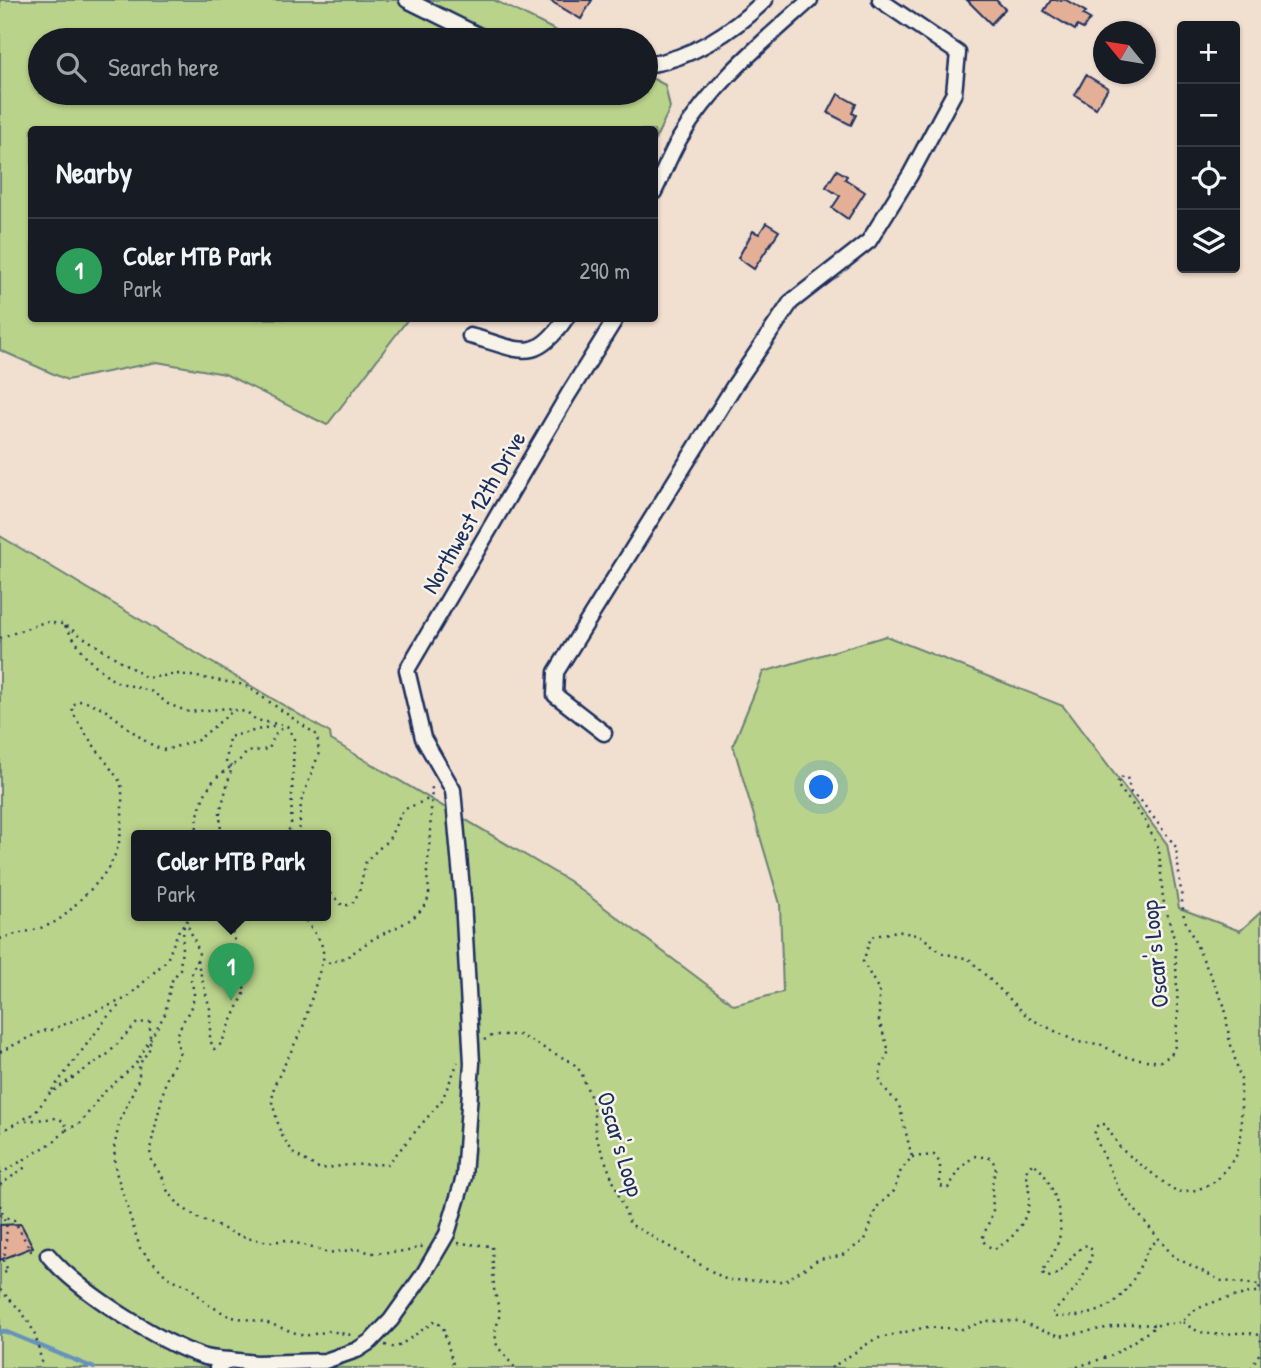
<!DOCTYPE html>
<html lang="en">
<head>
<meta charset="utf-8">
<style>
  body { margin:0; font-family:"Patrick Hand",sans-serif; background:#20242c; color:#f1f3f6 }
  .controls { position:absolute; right:21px; top:21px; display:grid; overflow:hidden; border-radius:7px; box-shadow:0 2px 5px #0004 }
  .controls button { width:63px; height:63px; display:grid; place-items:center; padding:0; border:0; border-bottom:2px solid #363941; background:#171b24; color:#f1f3f6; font:35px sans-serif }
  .compass { position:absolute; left:1093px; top:21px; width:63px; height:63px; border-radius:50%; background:#171b24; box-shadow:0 2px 5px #0004; rotate:300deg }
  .you { position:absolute; left:822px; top:788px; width:24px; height:24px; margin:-18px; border:5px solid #fff; border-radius:50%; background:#1a73e8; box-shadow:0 0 0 10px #1a73e833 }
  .badge { display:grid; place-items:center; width:46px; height:46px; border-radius:50%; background:#b45309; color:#fff; font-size:23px; font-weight:700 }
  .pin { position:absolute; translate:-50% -58px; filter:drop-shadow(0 2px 4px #0008) }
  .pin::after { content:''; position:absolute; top:37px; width:24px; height:21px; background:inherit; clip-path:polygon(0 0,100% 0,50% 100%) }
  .popup { position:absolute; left:131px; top:830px; width:200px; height:91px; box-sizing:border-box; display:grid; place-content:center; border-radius:7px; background:#171b24; filter:drop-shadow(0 2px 5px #0005); font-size:23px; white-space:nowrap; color:#9ea1a6 }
  .popup b { font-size:26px; color:#f1f3f6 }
  .popup::after { content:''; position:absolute; left:50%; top:100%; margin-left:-14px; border:14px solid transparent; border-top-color:#171b24 }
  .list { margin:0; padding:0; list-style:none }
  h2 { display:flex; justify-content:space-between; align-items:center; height:91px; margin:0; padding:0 28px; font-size:30px }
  h2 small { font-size:23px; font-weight:400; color:#9ea1a6 }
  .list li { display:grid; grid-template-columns:46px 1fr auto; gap:21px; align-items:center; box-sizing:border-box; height:105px; padding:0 28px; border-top:2px solid #363941 }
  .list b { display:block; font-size:26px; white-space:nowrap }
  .list p { margin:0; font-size:23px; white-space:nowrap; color:#9ea1a6 }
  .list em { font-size:23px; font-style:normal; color:#9ea1a6 }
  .icon { flex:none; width:38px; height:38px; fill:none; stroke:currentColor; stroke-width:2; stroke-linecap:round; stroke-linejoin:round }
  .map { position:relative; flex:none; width:1261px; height:1368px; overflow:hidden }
  .search { position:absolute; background:#171b24; box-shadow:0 2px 5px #0004; left:28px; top:28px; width:630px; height:77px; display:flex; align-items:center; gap:18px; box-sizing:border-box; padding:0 24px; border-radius:38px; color:#9ea1a6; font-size:26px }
  .panel { position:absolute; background:#171b24; box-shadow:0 2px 5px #0004; left:28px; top:126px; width:630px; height:196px; border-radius:7px }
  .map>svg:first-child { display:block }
  .green { fill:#bad38b; stroke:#6a8174; stroke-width:2; fill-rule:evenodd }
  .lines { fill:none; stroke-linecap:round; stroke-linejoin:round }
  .stream { stroke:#6593ba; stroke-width:4.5 }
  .building { fill:#e3b097; stroke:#1b2f5e; stroke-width:2 }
  .minor-casing { stroke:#1b2f5e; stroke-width:19 }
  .path { stroke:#1b2f5e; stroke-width:2.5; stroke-dasharray:2 5; stroke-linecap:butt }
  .minor { stroke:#f7f3e8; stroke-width:14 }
  .labels { text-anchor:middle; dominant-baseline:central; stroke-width:5; stroke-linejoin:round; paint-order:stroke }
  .street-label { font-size:24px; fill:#1b2f5e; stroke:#f7f3e8 }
</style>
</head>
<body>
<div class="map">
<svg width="1261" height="1368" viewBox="0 0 1261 1368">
  <rect width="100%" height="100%" fill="#f1dfd0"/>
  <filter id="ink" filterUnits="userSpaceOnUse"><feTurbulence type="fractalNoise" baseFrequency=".0143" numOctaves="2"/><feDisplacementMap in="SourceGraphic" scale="14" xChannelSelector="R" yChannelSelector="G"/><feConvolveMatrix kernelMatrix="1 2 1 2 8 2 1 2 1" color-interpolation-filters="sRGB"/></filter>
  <g filter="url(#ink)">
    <!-- green -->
    <g class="green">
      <path d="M0 0H494L575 40H40V93H646V75L665 85 670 108 655 140 654 130H32V318L408 319 327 425 225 374 157 362 67 380 0 350Z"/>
      <path d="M0 536 330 733 331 740 569 881 734 1005 783 992 780 904 733 745 763 672 886 636 1063 706 1167 844 1179 908 1240 931 1261 912V1368H0ZM136 835H326V915H136Z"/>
    </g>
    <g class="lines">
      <!-- stream -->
      <path class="stream" d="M0 1332 4 1331 94 1368"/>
    </g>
    <!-- building -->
    <g class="building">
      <path d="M549 0H592L581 19Z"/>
      <path d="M967 0H996L1005 9 991 24Z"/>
      <path d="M1051 0H1066L1086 12 1083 15 1090 19 1083 29 1077 26 1075 30 1044 11Z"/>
      <path d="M1086 75 1108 88 1096 108 1075 95Z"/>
      <path d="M838 94 856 104 852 113 856 115 851 125 828 113Z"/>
      <path d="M837 170 847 176 845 179 865 192 848 219 832 208 840 196 826 187Z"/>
      <path d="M766 223 779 231 754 269 738 258 753 231 759 234Z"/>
      <path d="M21 1224 33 1247 0 1260V1225Z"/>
    </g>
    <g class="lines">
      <!-- minor casing -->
      <g class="minor-casing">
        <g id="minor">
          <path d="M407 0 488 40"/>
          <path d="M646 65C691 59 733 31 765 0"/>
          <path d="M654 192C663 174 670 155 680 138 713 83 763 42 810 0"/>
          <path d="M470 336C519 348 533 367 566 318"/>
          <path d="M604 733 555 695 556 672 734 386 791 302 869 241 910 175 954 93 958 53 880 0"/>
          <path d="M48 1255C77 1290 159 1342 202 1356 210 1359 220 1359 229 1360"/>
          <path d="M217 1368 229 1360 256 1363 325 1361 357 1350 371 1341 391 1320 423 1275 447 1234 464 1177 472 1063 463 900 453 790 423 738 407 670 568 395 616 318"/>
        </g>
      </g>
      <!-- path -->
      <g class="path">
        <path d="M65 626 88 659 114 681 153 692 168 704 189 712 228 708 234 710"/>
        <path d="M0 638 45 622 63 624 147 678 179 674 245 685 317 735 319 753 301 802 299 835"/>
        <path d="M197 835C195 817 203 790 217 777 227 768 238 764 247 752L269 749 274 736 284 726"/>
        <path d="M221 835 220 812 232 767 226 763 229 737 277 725"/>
        <path d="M326 888 343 906 352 904 359 892 366 861 389 839 403 810 431 798"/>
        <path d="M302 915 321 942 324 956 303 1027 274 1086 272 1102 281 1134 294 1154 320 1169 349 1165 388 1164 442 1100 458 1062"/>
        <path d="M0 939C15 933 31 932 46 926 64 920 74 905 87 893 114 867 123 845 122 808 122 800 123 789 120 782 112 768 71 719 72 707L77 701C112 702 133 742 165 750L198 740 234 710 247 712 256 720 287 726 294 739 291 824 287 835"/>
        <path d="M197 960 210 1009V1040L214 1049 221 1044 245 992 229 915"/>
        <path d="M328 963C352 957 351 953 370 941 387 930 412 924 424 906 434 893 426 884 427 871 430 842 431 813 432 784"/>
        <path d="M484 1040 494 1035H519L573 1063 581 1072 593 1104 596 1137 630 1224 727 1280 785 1281 819 1259 841 1256 865 1240 877 1207 894 1191 901 1170 912 1157 899 1105 880 1083V1070L889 1051 879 1021V990L863 962 871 937 897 931 921 936 942 953 969 959 1029 1018 1077 1042 1100 1044 1121 1056 1159 1062 1171 1055 1175 1046 1178 1013 1175 942 1163 899 1159 849 1144 819 1117 785 1119 778 1127 777 1131 793 1141 801 1176 847 1184 918 1225 1007 1229 1038 1241 1080V1135L1236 1156 1216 1181 1197 1190 1176 1192 1121 1149 1105 1124 1097 1126 1094 1135 1121 1193 1174 1257 1222 1281 1260 1285 1259 1291C1239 1296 1192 1303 1183 1322L1158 1325 1113 1355 1074 1368"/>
        <path d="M0 1052 42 1031 51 1030 127 998 167 960 180 927 184 925 189 928 199 951C199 960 191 969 191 978 191 983 194 989 194 995 192 1017 170 1028 180 1052L166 1080 150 1149 151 1160 163 1178 167 1190 180 1206 198 1218 246 1238 270 1242 287 1240 328 1253 357 1249 372 1253 408 1251 424 1246"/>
        <path d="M52 1090 109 1015 122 1003"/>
        <path d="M66 1130 81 1123 101 1095 135 1065 165 1014 171 982 180 969 184 925 190 915"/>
        <path d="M0 1132 35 1113 49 1094 108 1054 137 1023 150 1022V1048L139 1065V1078L120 1120 114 1148 116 1172 140 1248 167 1277 190 1287 207 1304 231 1317 265 1322 304 1336 330 1331 351 1335"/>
        <path d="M912 1157 934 1155 940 1163V1186L948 1188 961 1168 974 1156 991 1158 996 1167 992 1184 993 1212 982 1239 986 1245 994 1249C1015 1240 1031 1216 1029 1193 1029 1185 1026 1177 1027 1169L1033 1163C1052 1176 1066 1220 1058 1242 1055 1252 1048 1262 1042 1272L1047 1277C1068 1275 1069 1251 1087 1245L1092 1250 1091 1259 1080 1283 1052 1314 1056 1317C1099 1317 1121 1307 1140 1266 1145 1256 1148 1245 1159 1240"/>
        <path d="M0 1174 55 1141 66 1130 65 1122 57 1118 25 1121"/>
        <path d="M0 1185 27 1166"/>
        <path d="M0 1205 7 1228 4 1261 8 1271 0 1275"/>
        <path d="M0 1215 14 1220 31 1251 36 1253"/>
        <path d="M458 1243 492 1246 494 1289 500 1313 495 1333 497 1346 515 1368"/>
        <path d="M0 1290C29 1317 37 1329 42 1368"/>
        <path d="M1183 1322C1211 1345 1234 1327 1259 1335L1261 1341"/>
        <path d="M385 1345 396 1348 435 1321 443 1327 454 1368"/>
        <path d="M831 1368 875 1339 927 1327 962 1329 985 1321H1018L1060 1336 1130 1324 1158 1325"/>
        <path d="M1251 1368 1261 1351"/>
      </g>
      <!-- minor -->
      <use href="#minor" class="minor"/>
    </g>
  </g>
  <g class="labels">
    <!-- street labels -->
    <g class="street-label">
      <text transform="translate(473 512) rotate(-60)">Northwest 12th Drive</text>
      <text transform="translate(1154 954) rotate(-96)">Oscar's Loop</text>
      <text transform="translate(621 1144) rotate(73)">Oscar's Loop</text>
    </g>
  </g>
</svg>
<div class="controls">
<button>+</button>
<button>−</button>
<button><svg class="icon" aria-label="locate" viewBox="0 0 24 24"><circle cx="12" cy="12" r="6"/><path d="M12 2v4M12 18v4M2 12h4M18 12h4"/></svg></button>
<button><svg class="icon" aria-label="layers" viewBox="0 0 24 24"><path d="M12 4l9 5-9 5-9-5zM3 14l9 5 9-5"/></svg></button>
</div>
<svg class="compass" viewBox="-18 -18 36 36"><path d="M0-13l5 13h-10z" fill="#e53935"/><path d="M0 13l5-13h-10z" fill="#9ea1a6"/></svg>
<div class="you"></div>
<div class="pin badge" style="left:231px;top:1001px;background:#2e9e5b">1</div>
<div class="popup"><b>Coler MTB Park</b>Park</div>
<div class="search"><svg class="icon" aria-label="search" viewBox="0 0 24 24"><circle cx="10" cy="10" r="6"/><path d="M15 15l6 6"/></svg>Search here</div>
<section class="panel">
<h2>Nearby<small></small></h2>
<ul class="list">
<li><span class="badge" style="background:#2e9e5b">1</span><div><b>Coler MTB Park</b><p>Park</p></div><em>290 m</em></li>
</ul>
</section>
</div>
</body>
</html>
